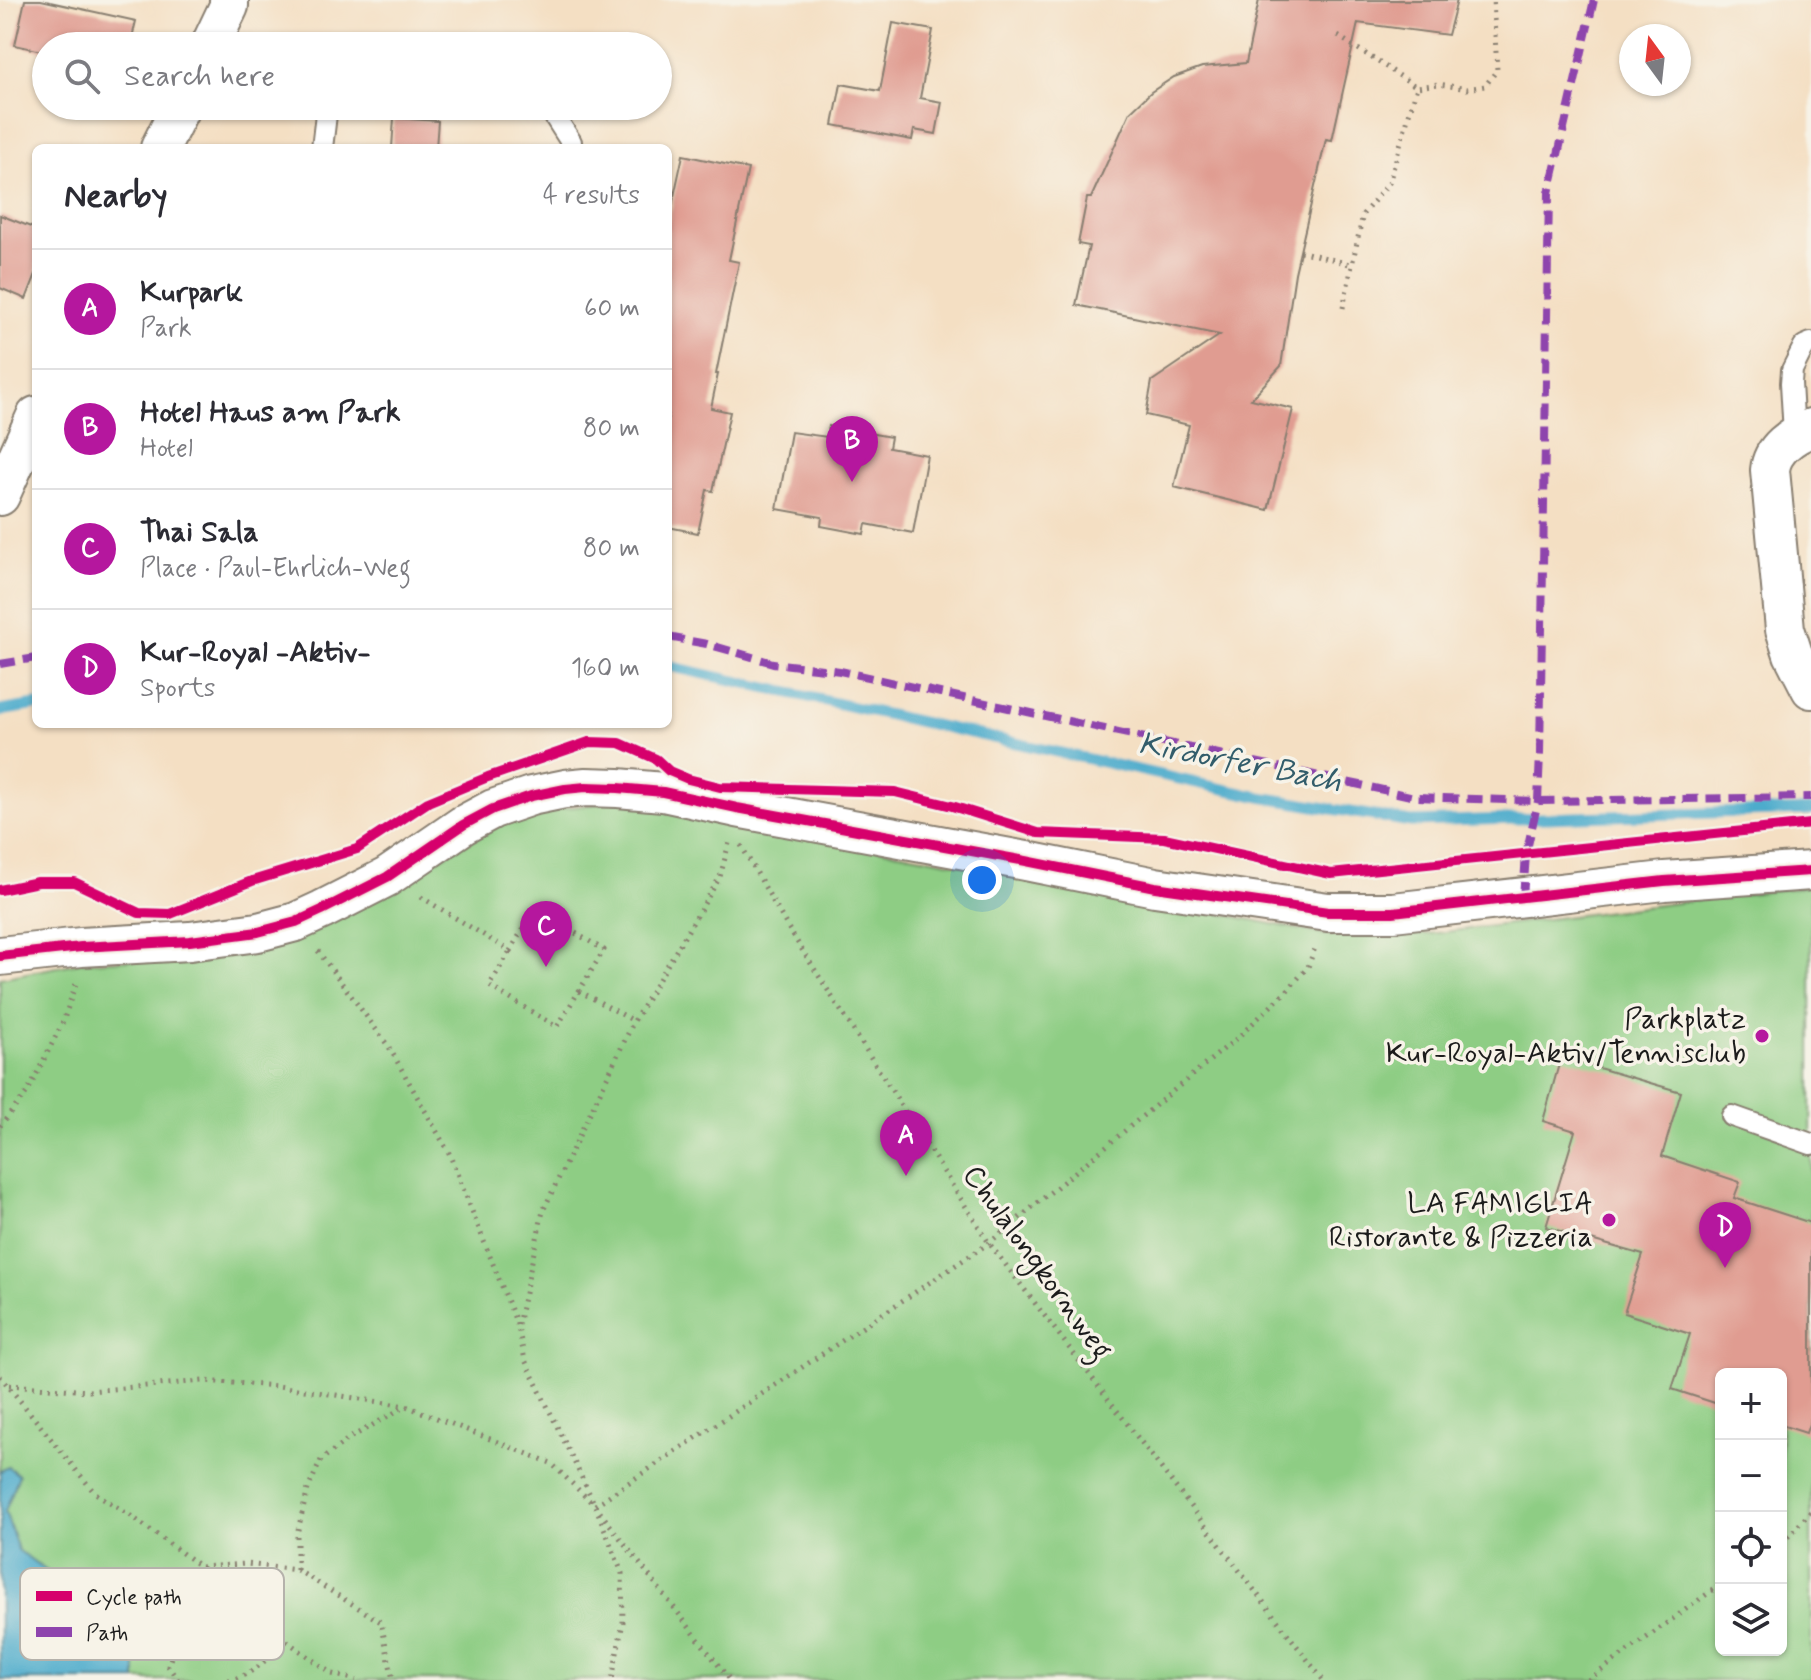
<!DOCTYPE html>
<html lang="en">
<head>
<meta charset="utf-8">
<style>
  body { margin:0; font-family:Mynerve,sans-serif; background:#f7f7f7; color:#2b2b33 }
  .controls { position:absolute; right:24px; bottom:24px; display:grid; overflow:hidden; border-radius:12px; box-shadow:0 2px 6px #0004 }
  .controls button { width:72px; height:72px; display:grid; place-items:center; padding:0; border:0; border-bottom:2px solid #e1e1e2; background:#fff; color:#2b2b33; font:40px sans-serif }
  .compass { position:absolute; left:1619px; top:24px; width:72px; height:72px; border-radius:50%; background:#fff; box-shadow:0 2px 6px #0004; rotate:345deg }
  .you { position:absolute; left:982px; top:880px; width:28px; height:28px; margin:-20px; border:6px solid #fff; border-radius:50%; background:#1a73e8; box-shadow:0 0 0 12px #1a73e833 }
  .badge { display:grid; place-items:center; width:52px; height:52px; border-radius:50%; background:#b5179e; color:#fff; font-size:26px; font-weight:700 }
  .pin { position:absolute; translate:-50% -66px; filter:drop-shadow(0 2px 4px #0008) }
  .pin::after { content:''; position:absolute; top:42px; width:28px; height:24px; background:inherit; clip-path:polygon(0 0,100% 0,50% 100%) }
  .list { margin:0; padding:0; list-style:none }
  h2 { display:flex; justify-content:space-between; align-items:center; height:104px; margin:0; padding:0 32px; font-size:34px }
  h2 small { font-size:26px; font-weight:400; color:#7c7c81 }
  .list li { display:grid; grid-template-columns:52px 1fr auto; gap:24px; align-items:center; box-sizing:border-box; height:120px; padding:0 32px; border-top:2px solid #e1e1e2 }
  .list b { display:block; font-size:30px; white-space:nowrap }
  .list p { margin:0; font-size:26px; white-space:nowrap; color:#7c7c81 }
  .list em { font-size:26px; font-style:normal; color:#7c7c81 }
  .icon { flex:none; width:44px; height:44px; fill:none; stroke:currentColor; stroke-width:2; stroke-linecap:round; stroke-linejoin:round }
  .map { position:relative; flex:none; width:1811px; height:1680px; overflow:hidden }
  .search { position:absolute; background:#fff; box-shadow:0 2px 6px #0004; left:32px; top:32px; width:640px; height:88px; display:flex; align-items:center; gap:20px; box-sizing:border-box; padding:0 28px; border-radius:44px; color:#7c7c81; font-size:30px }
  .panel { position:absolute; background:#fff; box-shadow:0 2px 6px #0004; left:32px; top:144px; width:640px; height:584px; border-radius:12px }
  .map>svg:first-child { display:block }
  .green { fill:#8ecd84; stroke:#557450; stroke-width:2; fill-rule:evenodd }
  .water { fill:#4daccc; stroke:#346474; stroke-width:2 }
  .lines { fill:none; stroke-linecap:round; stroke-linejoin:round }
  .stream { stroke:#4daccc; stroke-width:11 }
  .building { fill:#e09c91 }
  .lane-casing { stroke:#887e70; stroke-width:24 }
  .street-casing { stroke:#887e70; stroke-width:42 }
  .path { stroke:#887e70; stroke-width:5; stroke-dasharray:2 6; stroke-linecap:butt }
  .lane { stroke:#fff; stroke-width:20 }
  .street { stroke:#fff; stroke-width:38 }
  .quiet { stroke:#8e44ad; stroke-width:8; stroke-dasharray:16 8; stroke-linecap:butt }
  .cycleway-casing { stroke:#f7f3e8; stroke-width:15 }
  .cycleway { stroke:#d6006c; stroke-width:10 }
  .poi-dot { fill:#b5179e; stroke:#f7f3e8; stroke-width:3 }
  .labels { text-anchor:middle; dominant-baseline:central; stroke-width:7; stroke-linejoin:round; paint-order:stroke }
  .poi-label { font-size:30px; fill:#1c1c1c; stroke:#f7f3e8; text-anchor:end }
  .street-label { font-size:30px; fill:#1c1c1c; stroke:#f7f3e8 }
  .water-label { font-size:32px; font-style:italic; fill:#325d6b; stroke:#f7f3e8 }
  .key { fill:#f7f3e8; stroke:#b5b2ab; stroke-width:2 }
  .key-label { font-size:22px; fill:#1c1c1c }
</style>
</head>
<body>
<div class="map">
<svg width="1811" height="1680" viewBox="0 0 1811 1680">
  <rect width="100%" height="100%" fill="#f7f3e8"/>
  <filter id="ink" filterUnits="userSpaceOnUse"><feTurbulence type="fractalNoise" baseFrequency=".0125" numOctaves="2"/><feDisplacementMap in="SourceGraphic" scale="16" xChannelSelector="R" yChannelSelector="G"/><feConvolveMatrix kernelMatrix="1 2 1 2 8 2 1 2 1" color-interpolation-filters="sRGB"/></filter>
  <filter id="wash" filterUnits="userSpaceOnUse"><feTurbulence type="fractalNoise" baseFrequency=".006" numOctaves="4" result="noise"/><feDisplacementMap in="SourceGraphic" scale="32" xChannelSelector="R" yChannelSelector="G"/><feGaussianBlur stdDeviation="1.8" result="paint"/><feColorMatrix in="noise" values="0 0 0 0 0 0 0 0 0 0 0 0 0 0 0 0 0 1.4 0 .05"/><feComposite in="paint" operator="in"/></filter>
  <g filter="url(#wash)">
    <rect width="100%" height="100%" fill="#f4dfc3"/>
    <!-- green -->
    <path class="green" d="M618 801 1080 886 1333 936 1429 934 1811 886V1680H0V978L83 962 229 955 306 933 519 814ZM1721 1374H1781V1650H1721Z"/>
    <!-- water -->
    <path class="water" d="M8 1467 19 1475 5 1511 18 1550 59 1580 92 1593 117 1579 140 1576 149 1586 159 1611 151 1627 139 1641 136 1659V1680H0V1471Z"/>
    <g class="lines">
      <!-- stream -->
      <g class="stream">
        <path d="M668 666 1260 797 1411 822 1811 810"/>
        <path d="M0 711 36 705"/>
      </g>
    </g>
    <g id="blocks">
      <!-- building -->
      <g class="building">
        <path d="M25 0H41L136 21 130 46H46V52L15 45Z"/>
        <path d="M1259 0H1457L1448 35 1358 23 1332 140 1326 139 1295 273 1281 366 1251 399 1293 409 1268 510 1174 487 1189 425 1146 415 1152 381 1220 335 1076 305 1089 246 1078 244 1087 198H1091L1130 112 1151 92 1174 77 1202 67 1246 63Z"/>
        <path d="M893 23 933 30 920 98 942 102 936 134 914 130 912 140 833 125 841 84 880 91Z"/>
        <path d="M394 118 438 121 436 148H392Z"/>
        <path d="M683 155 748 169 729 260 739 262 716 374H718L711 408 730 412 713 491 707 490 698 533 668 527V224Z"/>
        <path d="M0 215 36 229V274L26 299 0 288Z"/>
        <path d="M829 426 891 437 889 448 927 455 913 533 866 524 864 534 821 526 822 517 777 509 791 432 827 437Z"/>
        <path d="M1561 1057 1681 1092 1662 1156 1740 1182 1734 1198 1811 1223V1418L1806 1433 1781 1425V1374H1721V1405L1672 1389 1690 1334 1624 1313 1643 1255 1546 1227 1575 1131 1543 1121Z"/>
      </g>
    </g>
  </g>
  <g filter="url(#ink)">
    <use href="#blocks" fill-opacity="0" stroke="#887e70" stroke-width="2"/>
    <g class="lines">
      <!-- lane casing -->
      <g class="lane-casing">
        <g id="lane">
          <path d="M548 106 571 142V148"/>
          <path d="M322 148 327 106"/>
          <path d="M1794 434 1791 383 1792 370 1804 346 1811 343"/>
          <path d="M1732 1116 1811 1144"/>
        </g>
      </g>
      <!-- street casing -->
      <g class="street-casing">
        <g id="street">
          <path d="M210 46 229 6V0"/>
          <path d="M160 148 181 106"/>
          <path d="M1811 428C1792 435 1772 449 1770 470L1785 629 1793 654 1811 689"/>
          <path d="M0 496 36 416"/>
          <path d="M0 956 81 947 190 941 258 932 296 922 322 910 387 877 463 825 493 809 531 796 565 789 586 787 618 788 663 792 737 808 1026 861 1155 887 1328 912H1393L1664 881 1811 871"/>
        </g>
      </g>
      <!-- path -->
      <g class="path">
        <path d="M1338 36 1417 87 1439 84 1467 89 1485 86 1497 70 1493 0"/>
        <path d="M1300 251 1353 265"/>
        <path d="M1343 308 1363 214 1389 183 1417 87"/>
        <path d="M570 749C596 739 612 739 637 750"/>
        <path d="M862 791 895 792 962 809"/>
        <path d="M1100 835 1164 838 1303 868"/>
        <path d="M741 845 787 926 989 1243 1323 1680"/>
        <path d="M1348 872 1811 824"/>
        <path d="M0 890 38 882H74L125 906"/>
        <path d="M421 897 510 951 535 909 604 950 557 1027 489 986 510 951"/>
        <path d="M207 899 252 881 349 852"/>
        <path d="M318 951 389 1047 449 1153 518 1327 525 1360 595 1505 622 1573 623 1622 612 1680"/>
        <path d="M579 991 634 1021"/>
        <path d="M0 1126 28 1091 63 1022 76 983"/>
        <path d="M518 1325 543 1211 634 1021 720 877 729 843"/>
        <path d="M0 1376 94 1492 134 1518 201 1567 246 1564 297 1570 381 1622 393 1680"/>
        <path d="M9 1385 89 1391 203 1381 278 1386 406 1406 551 1463 591 1502"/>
        <path d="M595 1505 989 1243 1237 1038 1285 993 1308 967 1316 945"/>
        <path d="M600 1512 730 1680"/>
        <path d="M1781 1541 1790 1535 1811 1511"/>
        <path d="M202 1568 284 1639 332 1674 356 1680"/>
        <path d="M297 1570V1534L308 1489 321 1460 348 1439 406 1406"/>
        <path d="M178 1680 168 1666 180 1632"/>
        <path d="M228 1680C251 1677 271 1657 284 1639"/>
        <path d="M1588 1680 1721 1584"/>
      </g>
      <!-- lane -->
      <use href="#lane" class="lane"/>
      <!-- street -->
      <use href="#street" class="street"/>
      <!-- quiet -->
      <g class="quiet">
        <path d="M668 637 707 644 773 663 840 671 1415 797 1538 801 1811 797"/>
        <path d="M0 664 36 658"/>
        <path d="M1523 898 1526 854 1538 801 1540 753 1549 193 1594 0"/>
      </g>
      <!-- cycleway casing -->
      <g class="cycleway-casing">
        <g id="cycleway">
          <path d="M0 890 38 882H74L139 913 170 914 252 881 357 849 428 802 488 777 589 742 620 743 656 759 669 771 688 779 720 787 895 792 952 806 1038 833 1164 838 1331 874 1811 824"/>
          <path d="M0 956 81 947 190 941 258 932 296 922 322 910 387 877 463 825 493 809 531 796 565 789 586 787 618 788 663 792 737 808 1026 861 1155 887 1328 912H1393L1664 881 1811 871"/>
        </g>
      </g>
      <!-- cycleway -->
      <use href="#cycleway" class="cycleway"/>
    </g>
  </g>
  <!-- markers -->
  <g class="poi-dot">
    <circle cx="1762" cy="1036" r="8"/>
    <circle cx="1609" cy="1220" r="8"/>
  </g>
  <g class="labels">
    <!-- poi labels -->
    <g class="poi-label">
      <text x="1746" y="1019">Parkplatz<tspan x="1746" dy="34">Kur-Royal-Aktiv/Tennisclub</tspan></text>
      <text x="1593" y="1203">LA FAMIGLIA<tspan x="1593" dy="34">Ristorante &amp; Pizzeria</tspan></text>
    </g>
    <!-- street labels -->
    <g class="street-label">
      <text transform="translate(1037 1263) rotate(54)">Chulalongkornweg</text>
    </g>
    <!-- water labels -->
    <g class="water-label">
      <text transform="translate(1240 763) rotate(11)">Kirdorfer Bach</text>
    </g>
  </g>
  <!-- legend -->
  <rect x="20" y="1568" width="264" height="92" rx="12" class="key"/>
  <rect x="36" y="1591" width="36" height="10" fill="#d6006c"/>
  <rect x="36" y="1627" width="36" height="10" fill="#8e44ad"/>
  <g class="key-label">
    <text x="86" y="1604">Cycle path</text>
    <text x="86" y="1640">Path</text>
  </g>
</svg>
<div class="controls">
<button>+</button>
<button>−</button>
<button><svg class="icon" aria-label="locate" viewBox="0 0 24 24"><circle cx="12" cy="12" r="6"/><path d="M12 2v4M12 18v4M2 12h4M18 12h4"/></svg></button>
<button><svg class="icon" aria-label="layers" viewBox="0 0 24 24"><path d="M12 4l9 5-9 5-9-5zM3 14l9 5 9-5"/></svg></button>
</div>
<svg class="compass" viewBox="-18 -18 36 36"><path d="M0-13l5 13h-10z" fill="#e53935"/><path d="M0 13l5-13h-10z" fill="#7c7c81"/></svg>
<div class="you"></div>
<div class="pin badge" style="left:906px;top:1176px">A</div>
<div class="pin badge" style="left:852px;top:482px">B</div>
<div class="pin badge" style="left:546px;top:967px">C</div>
<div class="pin badge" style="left:1725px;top:1268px">D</div>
<div class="search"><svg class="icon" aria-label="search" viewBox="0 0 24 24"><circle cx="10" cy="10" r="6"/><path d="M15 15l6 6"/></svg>Search here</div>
<section class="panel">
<h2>Nearby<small>4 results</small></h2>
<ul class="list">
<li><span class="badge">A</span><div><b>Kurpark</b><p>Park</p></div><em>60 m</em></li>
<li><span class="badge">B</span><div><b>Hotel Haus am Park</b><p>Hotel</p></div><em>80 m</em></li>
<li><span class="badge">C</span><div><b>Thai Sala</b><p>Place · Paul-Ehrlich-Weg</p></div><em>80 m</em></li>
<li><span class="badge">D</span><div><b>Kur-Royal -Aktiv-</b><p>Sports</p></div><em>160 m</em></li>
</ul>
</section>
</div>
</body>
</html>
